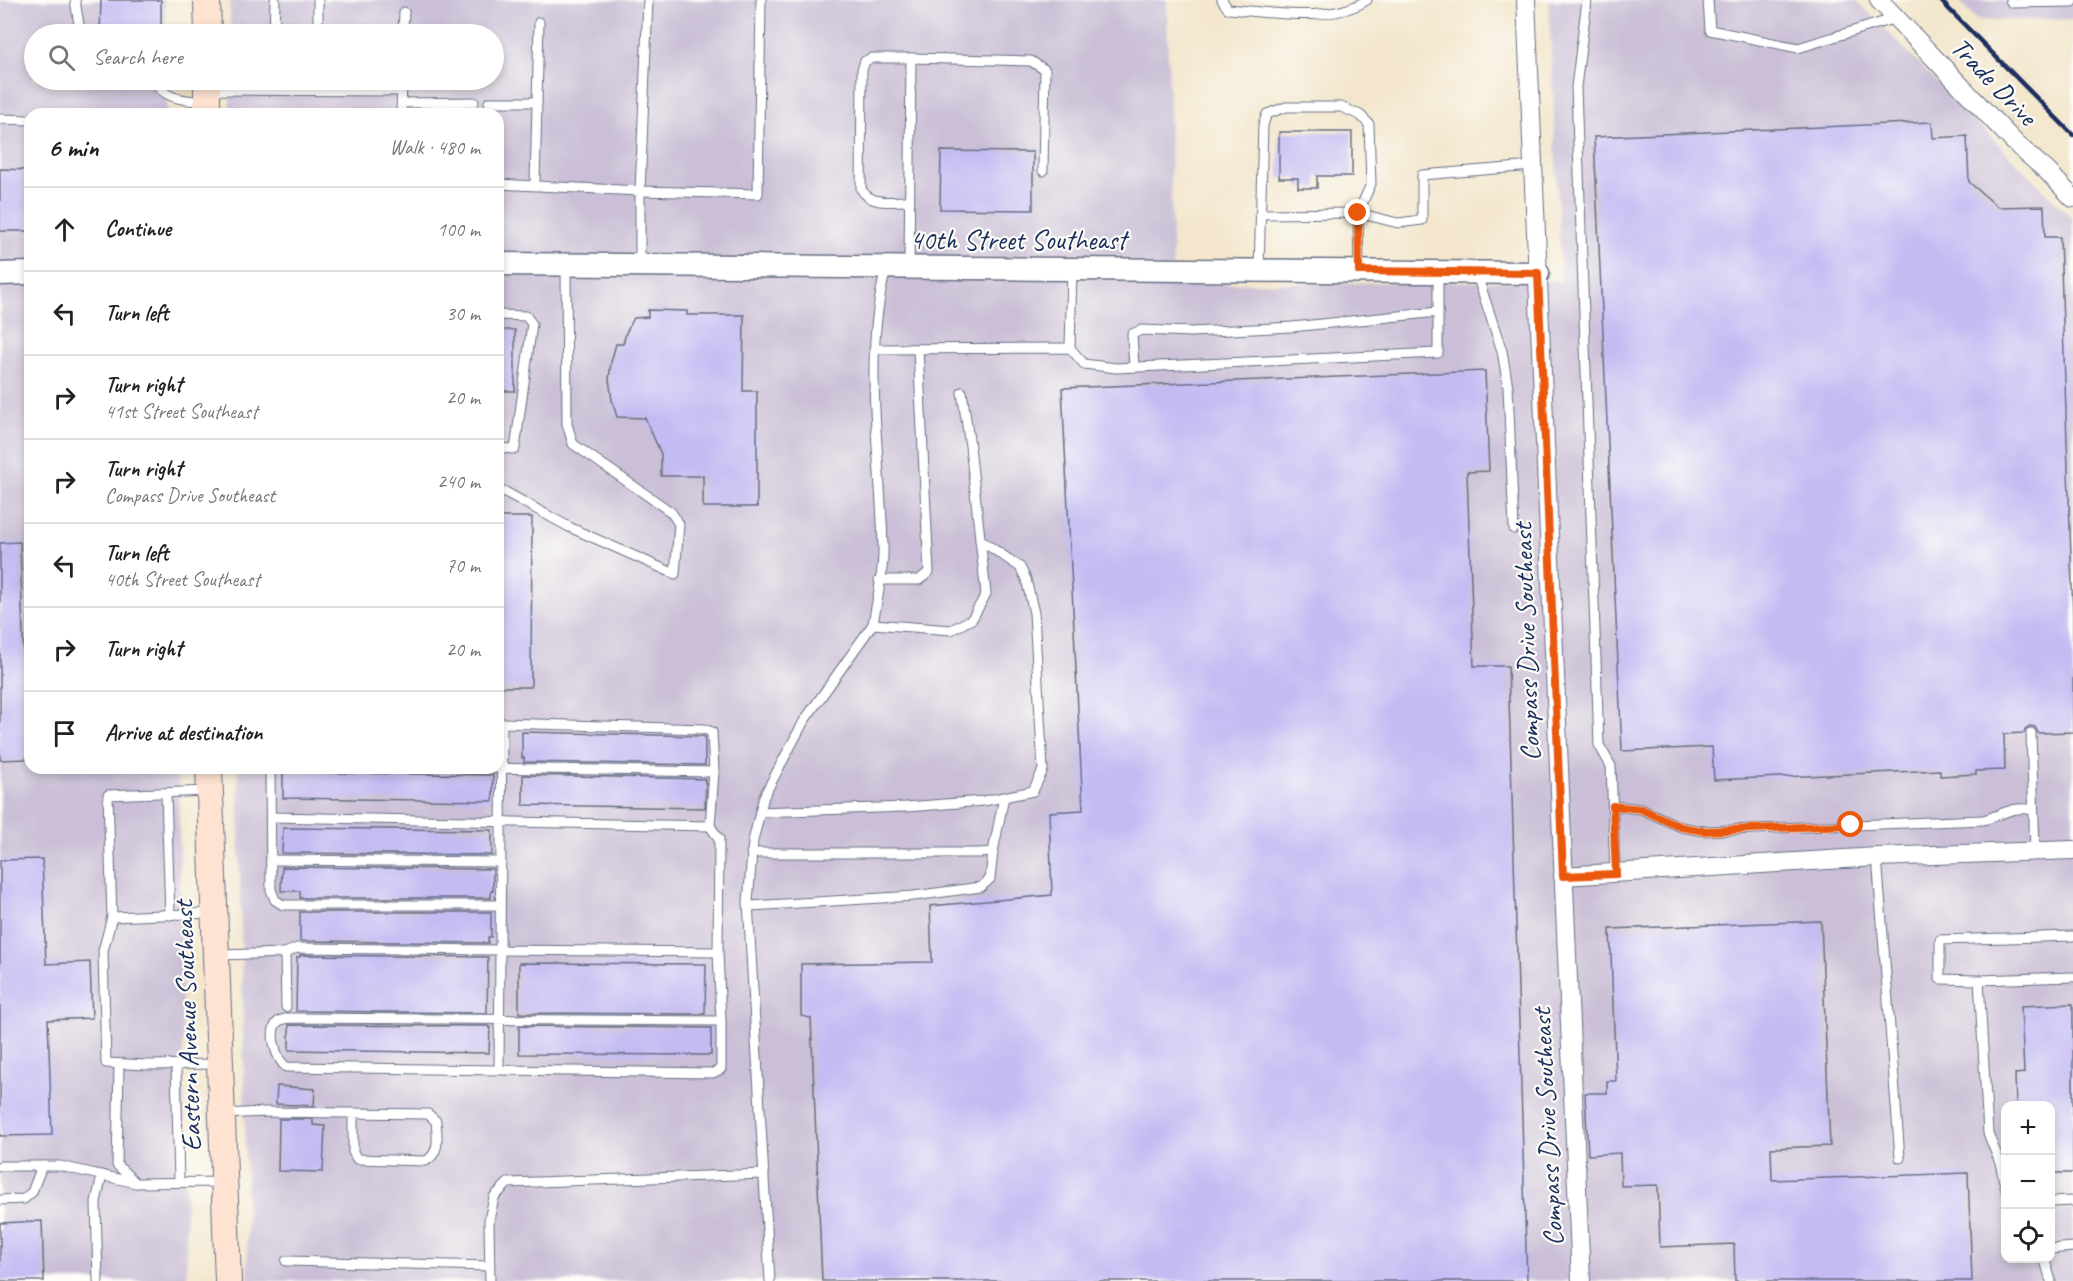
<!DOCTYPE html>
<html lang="en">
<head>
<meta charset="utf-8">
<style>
  body { margin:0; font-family:Caveat,sans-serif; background:#f2f2f2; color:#222 }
  .controls { position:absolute; right:18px; bottom:18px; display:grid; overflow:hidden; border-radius:12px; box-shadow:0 3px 9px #0003 }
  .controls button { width:54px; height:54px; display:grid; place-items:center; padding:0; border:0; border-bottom:2px solid #e0e0e0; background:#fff; color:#222; font:30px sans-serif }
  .stop { position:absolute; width:18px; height:18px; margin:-14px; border:4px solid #ea580c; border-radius:50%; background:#fff }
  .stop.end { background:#ea580c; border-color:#fff; box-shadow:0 2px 6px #0008 }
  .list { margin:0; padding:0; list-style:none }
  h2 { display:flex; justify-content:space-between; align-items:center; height:78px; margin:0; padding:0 24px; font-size:26px }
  h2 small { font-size:20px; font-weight:400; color:#767676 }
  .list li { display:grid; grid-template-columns:39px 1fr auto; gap:18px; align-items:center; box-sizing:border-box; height:84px; padding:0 24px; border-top:2px solid #e0e0e0 }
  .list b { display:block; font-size:22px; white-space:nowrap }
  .list p { margin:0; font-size:20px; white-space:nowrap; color:#767676 }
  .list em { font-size:20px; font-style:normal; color:#767676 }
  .icon { flex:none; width:33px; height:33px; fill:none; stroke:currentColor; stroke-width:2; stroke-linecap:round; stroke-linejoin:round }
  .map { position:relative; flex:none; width:2073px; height:1281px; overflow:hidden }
  .search { position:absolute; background:#fff; box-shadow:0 3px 9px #0003; left:24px; top:24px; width:480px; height:66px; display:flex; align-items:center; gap:15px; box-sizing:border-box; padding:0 21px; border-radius:33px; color:#767676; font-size:22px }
  .panel { position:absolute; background:#fff; box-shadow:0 3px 9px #0003; left:24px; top:108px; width:480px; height:666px; border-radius:18px }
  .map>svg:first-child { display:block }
  .industrial { fill:#cabfd6; fill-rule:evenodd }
  .building { fill:#c4bbf3 }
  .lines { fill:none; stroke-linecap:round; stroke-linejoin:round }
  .service-casing { stroke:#676f84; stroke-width:11 }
  .minor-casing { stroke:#676f84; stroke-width:20 }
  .tertiary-casing { stroke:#676f84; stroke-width:25 }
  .secondary-casing { stroke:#676f84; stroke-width:28 }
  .service { stroke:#fff; stroke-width:9 }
  .minor { stroke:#fff; stroke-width:18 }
  .tertiary { stroke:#fff; stroke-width:22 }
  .secondary { stroke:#fee3d2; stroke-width:26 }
  .rail { stroke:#1b2f5e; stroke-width:4.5 }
  .route { stroke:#ea580c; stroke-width:8 }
  .labels { text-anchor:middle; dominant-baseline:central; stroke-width:4.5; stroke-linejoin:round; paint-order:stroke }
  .street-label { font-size:28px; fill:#1b2f5e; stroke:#fdfcf7 }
</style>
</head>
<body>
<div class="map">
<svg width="2073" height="1281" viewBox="0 0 2073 1281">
  <rect width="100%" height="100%" fill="#fdfcf7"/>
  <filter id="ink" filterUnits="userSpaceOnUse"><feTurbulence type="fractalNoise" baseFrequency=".0167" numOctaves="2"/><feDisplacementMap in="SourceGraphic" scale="12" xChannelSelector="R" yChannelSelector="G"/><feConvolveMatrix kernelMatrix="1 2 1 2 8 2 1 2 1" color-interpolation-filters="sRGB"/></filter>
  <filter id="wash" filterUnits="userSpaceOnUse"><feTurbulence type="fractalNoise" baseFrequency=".008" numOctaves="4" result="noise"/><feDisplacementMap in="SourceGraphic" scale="24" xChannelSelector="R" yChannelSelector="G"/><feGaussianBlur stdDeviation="1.35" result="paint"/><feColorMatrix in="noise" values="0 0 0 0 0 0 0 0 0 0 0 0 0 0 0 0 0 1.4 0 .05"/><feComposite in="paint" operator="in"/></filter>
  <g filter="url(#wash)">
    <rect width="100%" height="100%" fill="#f3e6cc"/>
    <!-- industrial -->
    <g class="industrial">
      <path d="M0 0H165L166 34H34V80H166L167 114H30V768H178L187 1281H0Z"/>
      <path d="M230 0H1167L1173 284 1561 281 1549 0H1856L2073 220V1281H248L238 768H498V114H230V80H494V34H230ZM2006 1106H2050V1258H2006Z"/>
      <path d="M1958 0H2073V19L1977 20Z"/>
    </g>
    <g id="blocks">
      <!-- building -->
      <g class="building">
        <path d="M101 0H161V34H100Z"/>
        <path d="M1932 122 1933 138 1967 136 1969 182 1998 207 2044 206 2045 237H2060L2073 616V732L2038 733 2035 727 2030 726 2025 729 2024 733 2004 734 2005 770 1976 771V774L1940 776V770L1714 780 1712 747 1622 751 1594 137Z"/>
        <path d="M1279 132H1352V176H1317V188H1298V178H1279Z"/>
        <path d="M941 151 1033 152V210L940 209Z"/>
        <path d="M0 169 30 170V231H0Z"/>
        <path d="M648 310 687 311V315H744L743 391H757V507H703V476H661V454L645 418 617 417 612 400 609 379 611 362 616 344H623L626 333 634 318 648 317Z"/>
        <rect x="498" y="330" width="17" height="61"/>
        <path d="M1485 371 1489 471 1467 472 1474 666H1508L1527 1281H822L811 1018 801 1016V964L932 962 930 906 1052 895 1049 812 1083 810 1062 388Z"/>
        <path d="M498 517H532L531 687H498Z"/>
        <path d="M20 542 27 759 0 760V543Z"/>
        <path d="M522 732 703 736 705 737V765L524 762V758H522Z"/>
        <path d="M283 772 493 775V801L283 798Z"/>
        <path d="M523 775 705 779V783H706L705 808 523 805Z"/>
        <path d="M283 828 492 830V855L282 853Z"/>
        <path d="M42 859 46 964 90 962 92 1018 48 1020 52 1135 0 1136V860Z"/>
        <path d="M282 867 493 869V891H491V898H300V891H281Z"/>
        <path d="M300 912H491V937H488V943L300 941Z"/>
        <path d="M1821 921 1830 1146 1771 1148 1772 1180 1968 1173 1972 1281H1735L1734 1244 1660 1247 1658 1185 1621 1186 1620 1153 1588 1155 1585 1093H1607V1081H1616L1610 929Z"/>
        <path d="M300 955 488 957 487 1013 296 1011 297 957H300Z"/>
        <path d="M519 963 706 964 705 1014 519 1013Z"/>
        <path d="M2073 1004V1173H2050V1106H2016L2015 1074 2024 1073 2021 1006Z"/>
        <path d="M289 1025 487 1026 490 1027 489 1053 289 1050Z"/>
        <path d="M519 1026 711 1028V1055L519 1054Z"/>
        <path d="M277 1086 315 1089 314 1106 276 1104Z"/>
        <path d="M279 1119H313V1125L325 1126 323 1172 278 1171Z"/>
        <path d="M42 1221 44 1281H0V1223Z"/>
      </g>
    </g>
  </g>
  <g filter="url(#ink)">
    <use href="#blocks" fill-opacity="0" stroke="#676f84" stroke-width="1.5"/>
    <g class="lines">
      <!-- service casing -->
      <g class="service-casing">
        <g id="service">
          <path d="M75 0 80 31 83 34"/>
          <path d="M648 0 640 191 758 194 761 0"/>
          <path d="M1222 0 1228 9C1270 12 1330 24 1367 0"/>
          <path d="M1587 0 1576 87 1599 745 1611 766 1615 874"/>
          <path d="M1708 0 1710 30 1798 48 1896 18"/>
          <path d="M2010 0 2012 3 2073 2"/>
          <path d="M274 34 275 0"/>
          <path d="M318 34V0"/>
          <path d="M403 34 404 12"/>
          <path d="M151 80C168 100 180 99 204 102"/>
          <path d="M210 90 402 91"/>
          <path d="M489 102H537"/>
          <path d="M402 103 474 102"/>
          <path d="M401 114 402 80"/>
          <path d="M0 119 30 120"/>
          <path d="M498 184 640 191V265"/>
          <path d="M535 184 539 22"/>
          <path d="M909 201C892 201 871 206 861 189L862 70 865 61 872 58H911"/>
          <path d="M1260 214 1358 213 1398 223 1422 220V175L1533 166"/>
          <path d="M909 268 911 58 1031 61 1045 70 1043 171"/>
          <path d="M1259 270 1263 125 1267 114 1286 107H1341L1360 115 1369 124 1371 184 1358 213 1359 271"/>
          <path d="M1476 272 1502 351 1508 387 1514 529"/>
          <path d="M498 315 526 316 532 324 515 449 498 448"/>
          <path d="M1070 348 1072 270"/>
          <path d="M874 349 1070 348 1084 364 1116 368 1438 353V273"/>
          <path d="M1134 367 1132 334 1142 330 1191 332 1292 327 1438 312"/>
          <path d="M498 488 569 527 675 574 679 524 671 512 573 444 567 424 566 264"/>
          <path d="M879 580H919L929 572 918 349"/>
          <path d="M873 624C877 599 884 572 883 547 881 454 862 360 886 269"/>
          <path d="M498 723H502L500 950 718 952 721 1021"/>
          <path d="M2031 733 2035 850"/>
          <path d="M270 768 271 890 275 900 283 905H500"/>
          <path d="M489 768 714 772"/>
          <path d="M166 794 170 915"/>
          <path d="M1613 806 1641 809 1681 827 1704 831 1983 820C2002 815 2013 805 2033 810"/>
          <path d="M760 812 906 807 984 801 1033 791 1043 770 1034 613 1026 579 1020 567 980 540"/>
          <path d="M271 817 710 826 714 772 712 732 704 729 502 723"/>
          <path d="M710 826 719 839 718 952"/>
          <path d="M751 853H979L993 852 1004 797"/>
          <path d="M1877 857 1900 1158"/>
          <path d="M271 860 501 862"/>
          <path d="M749 906 914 896 981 887 990 879 993 852"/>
          <path d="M212 913 112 917 103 951 106 1063 148 1065 217 1064"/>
          <path d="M112 917 108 795 208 791"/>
          <path d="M285 953 297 948 500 950 499 1070 286 1067C276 1059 267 1030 279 1021 282 1019 286 1019 289 1018L721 1021V1069L713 1073 499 1070"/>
          <path d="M218 955 285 953 286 1007"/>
          <path d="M1979 980 2073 977"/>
          <path d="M119 1065 117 1165 136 1183 223 1182"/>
          <path d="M176 1065 179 1182"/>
          <path d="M225 1114 265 1112 428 1114 436 1121C437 1136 441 1152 426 1161L357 1159 353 1152V1114"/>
          <path d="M0 1166H60L136 1183"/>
          <path d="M2006 1190 2000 1163 1988 1133 1979 980 1940 979V940L2073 936"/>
          <path d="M0 1200 24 1199 32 1192 42 1166"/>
          <path d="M2050 1202 2073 1201"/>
          <path d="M2050 1249 2073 1247"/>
          <path d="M2041 1258 2046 1264 2051 1281"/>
          <path d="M286 1261 490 1266"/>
          <path d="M98 1281 96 1202 102 1175"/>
          <path d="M490 1281 489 1220 494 1197 508 1183 764 1174"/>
          <path d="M770 1281 748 902 753 841 764 796 804 721 873 624 951 630 972 619 986 594 970 446 962 392"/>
        </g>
      </g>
      <!-- minor casing -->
      <g class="minor-casing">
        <g id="minor">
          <path d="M1526 0 1581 1281"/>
          <path d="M1879 0 2016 144 2047 171 2073 198"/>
          <path d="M1563 876 1877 857 2073 850"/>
        </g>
      </g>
      <!-- tertiary casing -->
      <g class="tertiary-casing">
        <g id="tertiary">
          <path d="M498 264 1538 273"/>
          <path d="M0 274 30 273"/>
        </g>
      </g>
      <!-- secondary casing -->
      <g class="secondary-casing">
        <g id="secondary">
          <path d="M207 0 208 34"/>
          <path d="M207 114V80"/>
          <path d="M209 768 228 1281"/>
        </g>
      </g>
      <!-- service -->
      <use href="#service" class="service"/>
      <!-- minor -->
      <use href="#minor" class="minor"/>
      <!-- tertiary -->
      <use href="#tertiary" class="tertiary"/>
      <!-- secondary -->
      <use href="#secondary" class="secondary"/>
      <!-- rail -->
      <path class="rail" d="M1940 0 2073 135"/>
    </g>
  </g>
  <g class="lines" filter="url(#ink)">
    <!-- route -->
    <path class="route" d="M1358 213 1359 271 1538 273 1563 876 1616 874 1613 806 1641 809 1681 827 1704 831 1851 825"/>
  </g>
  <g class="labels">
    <!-- street labels -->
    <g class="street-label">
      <text transform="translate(1994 81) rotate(46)">Trade Drive</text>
      <text x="1018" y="239">40th Street Southeast</text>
      <text transform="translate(1526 642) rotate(-92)">Compass Drive Southeast</text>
      <text transform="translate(187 1026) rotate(-92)">Eastern Avenue Southeast</text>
      <text transform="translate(1547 1127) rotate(-93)">Compass Drive Southeast</text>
    </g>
  </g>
</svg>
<div class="controls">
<button>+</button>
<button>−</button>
<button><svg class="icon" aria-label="locate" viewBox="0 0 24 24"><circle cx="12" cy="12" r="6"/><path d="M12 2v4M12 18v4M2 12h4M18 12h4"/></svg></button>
</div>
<div class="stop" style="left:1851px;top:825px"></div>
<div class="stop end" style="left:1358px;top:213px"></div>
<div class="search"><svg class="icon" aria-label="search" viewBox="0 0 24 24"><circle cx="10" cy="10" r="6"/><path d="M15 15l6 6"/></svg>Search here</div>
<section class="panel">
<h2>6 min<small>Walk · 480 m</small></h2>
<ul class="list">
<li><svg class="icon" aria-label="ahead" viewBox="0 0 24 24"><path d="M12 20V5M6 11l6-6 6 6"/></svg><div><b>Continue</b></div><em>100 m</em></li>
<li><svg class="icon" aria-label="left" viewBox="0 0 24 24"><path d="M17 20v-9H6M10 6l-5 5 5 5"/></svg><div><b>Turn left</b></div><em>30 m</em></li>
<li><svg class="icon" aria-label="right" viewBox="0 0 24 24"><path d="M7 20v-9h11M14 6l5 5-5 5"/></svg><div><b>Turn right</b><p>41st Street Southeast</p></div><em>20 m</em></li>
<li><svg class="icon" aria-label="right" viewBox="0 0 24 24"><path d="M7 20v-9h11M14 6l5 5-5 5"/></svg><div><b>Turn right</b><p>Compass Drive Southeast</p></div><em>240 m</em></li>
<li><svg class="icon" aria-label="left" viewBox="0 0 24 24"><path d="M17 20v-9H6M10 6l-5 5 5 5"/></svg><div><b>Turn left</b><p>40th Street Southeast</p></div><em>70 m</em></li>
<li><svg class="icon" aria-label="right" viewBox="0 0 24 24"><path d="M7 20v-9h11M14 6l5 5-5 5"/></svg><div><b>Turn right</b></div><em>20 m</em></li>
<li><svg class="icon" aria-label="arrive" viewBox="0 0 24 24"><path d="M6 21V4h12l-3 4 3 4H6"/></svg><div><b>Arrive at destination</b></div></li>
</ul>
</section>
</div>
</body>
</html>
